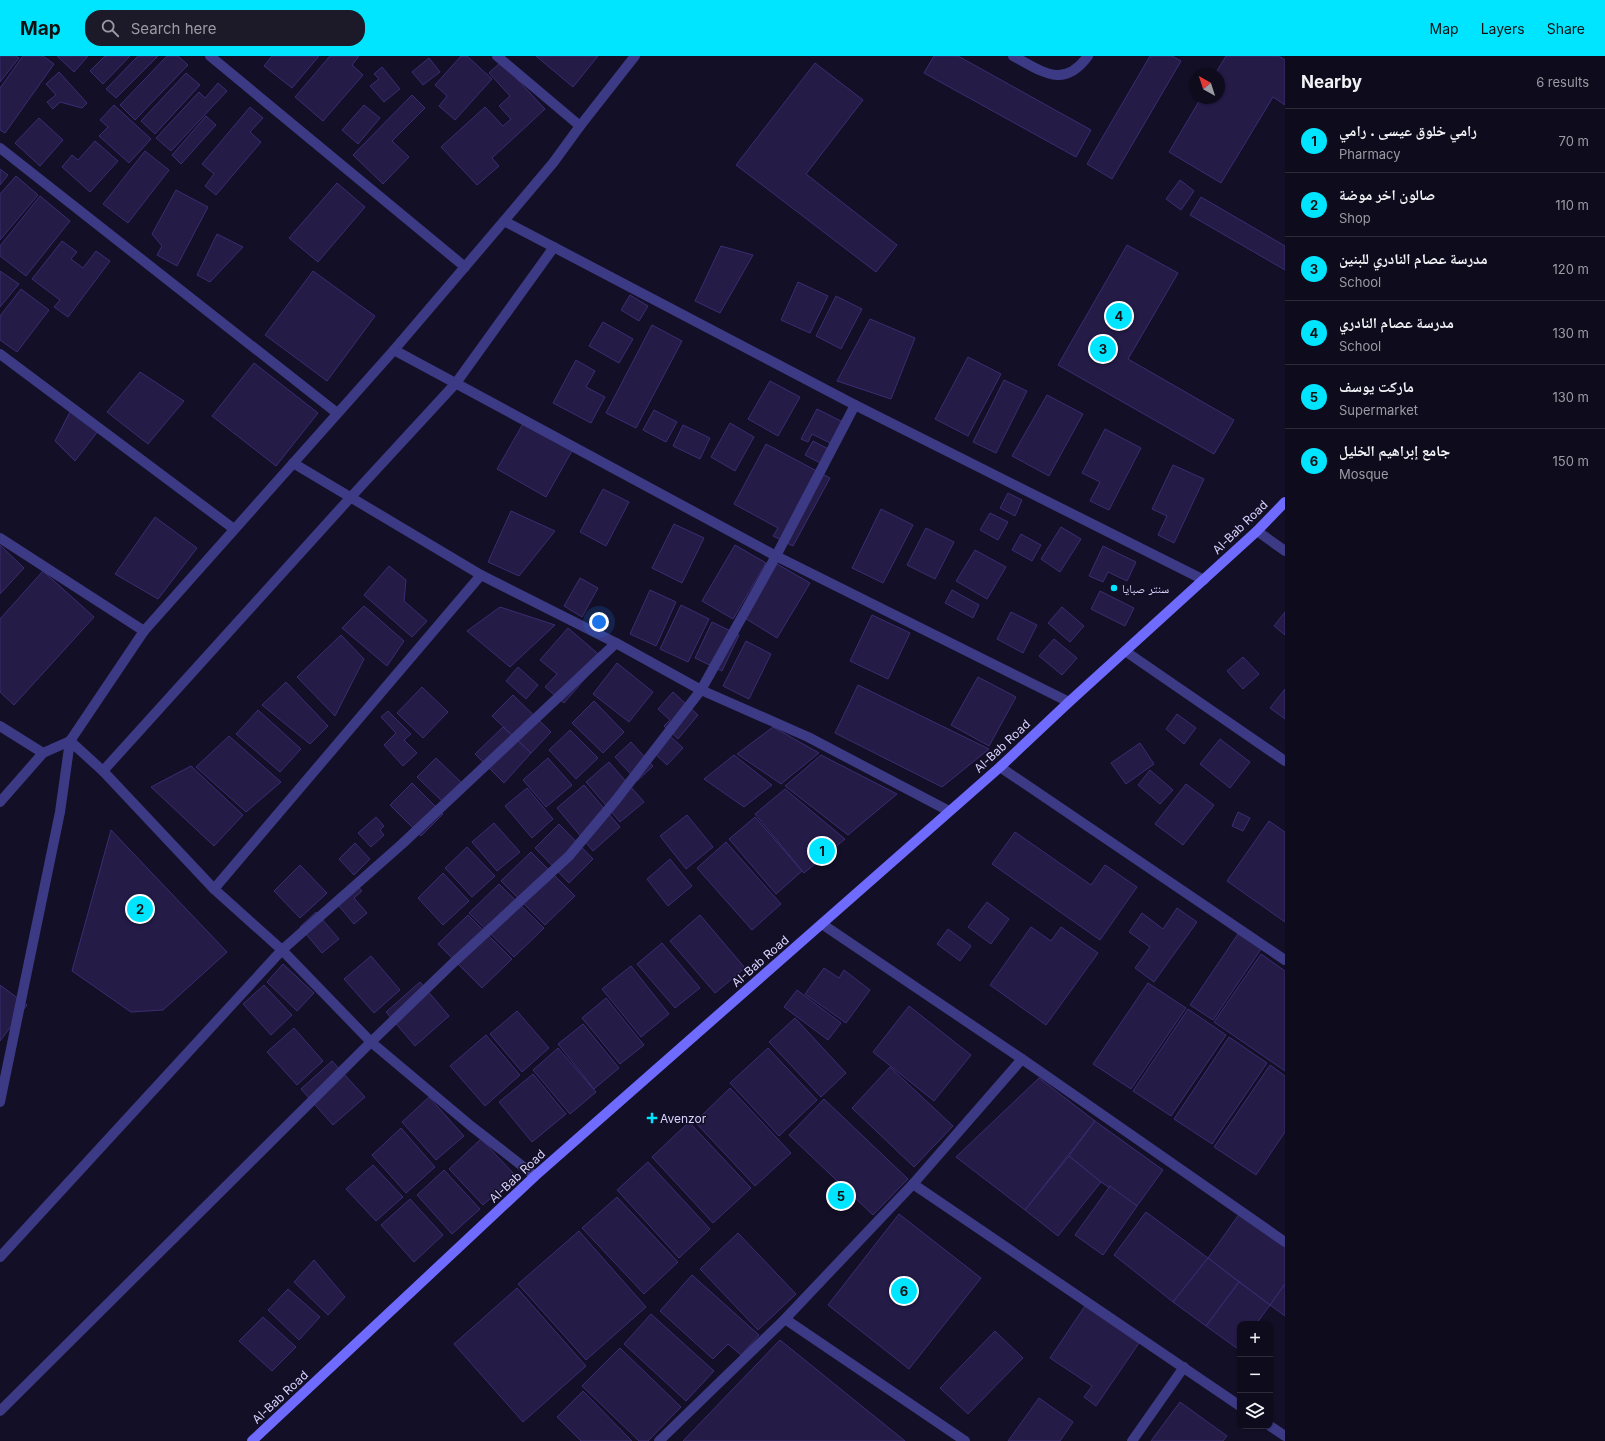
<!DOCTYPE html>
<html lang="en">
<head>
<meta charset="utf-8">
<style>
  body { margin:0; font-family:Inter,"Noto Naskh Arabic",sans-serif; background:#1c1929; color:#f1f3f6 }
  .controls { position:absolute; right:12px; bottom:12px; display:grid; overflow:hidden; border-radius:8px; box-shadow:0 1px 3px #0004 }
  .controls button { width:36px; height:36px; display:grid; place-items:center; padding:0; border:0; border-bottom:1px solid #2e2b3b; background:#0e0b1c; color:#f1f3f6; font:20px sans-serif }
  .compass { position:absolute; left:1189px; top:12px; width:36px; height:36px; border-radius:50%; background:#0e0b1c; box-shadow:0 1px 3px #0004; rotate:321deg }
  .you { position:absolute; left:599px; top:566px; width:14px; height:14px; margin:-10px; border:3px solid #fff; border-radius:50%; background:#1a73e8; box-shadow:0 0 0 6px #1a73e833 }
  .badge { display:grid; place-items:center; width:26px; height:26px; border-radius:50%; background:#00e5ff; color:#111; font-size:13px; font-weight:700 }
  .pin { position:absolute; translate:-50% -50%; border:2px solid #fff; box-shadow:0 1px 4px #0006 }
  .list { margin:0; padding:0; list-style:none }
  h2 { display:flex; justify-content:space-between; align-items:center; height:52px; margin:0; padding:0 16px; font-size:17px }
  h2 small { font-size:13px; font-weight:400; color:#9b9ba3 }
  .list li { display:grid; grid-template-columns:26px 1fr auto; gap:12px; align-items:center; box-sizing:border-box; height:64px; padding:0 16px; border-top:1px solid #2e2b3b }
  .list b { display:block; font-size:15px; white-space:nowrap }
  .list p { margin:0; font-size:13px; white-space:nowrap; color:#9b9ba3 }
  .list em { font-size:13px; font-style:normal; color:#9b9ba3 }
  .icon { flex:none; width:22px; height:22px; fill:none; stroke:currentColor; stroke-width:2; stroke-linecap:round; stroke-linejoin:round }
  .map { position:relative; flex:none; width:1285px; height:1385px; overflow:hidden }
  header { display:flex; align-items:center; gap:24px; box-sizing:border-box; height:56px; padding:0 20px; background:#00e5ff; color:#111 }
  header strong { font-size:19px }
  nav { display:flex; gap:22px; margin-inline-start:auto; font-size:14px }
  .search { width:280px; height:36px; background:#1c1929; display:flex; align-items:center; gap:10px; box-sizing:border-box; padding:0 14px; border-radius:16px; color:#9b9ba3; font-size:15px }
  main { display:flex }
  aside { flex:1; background:#0e0b1c }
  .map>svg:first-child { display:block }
  .building { fill:#241b47; stroke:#3b2d73 }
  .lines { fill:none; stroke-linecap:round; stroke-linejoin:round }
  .service { stroke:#3d3a85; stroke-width:10 }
  .minor { stroke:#3d3a85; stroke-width:10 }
  .tertiary { stroke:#3d3a85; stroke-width:10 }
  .secondary { stroke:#6f6bff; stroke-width:10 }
  .poi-dot { fill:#00e5ff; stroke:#130f26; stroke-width:1.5 }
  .labels { text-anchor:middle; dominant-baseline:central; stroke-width:3; stroke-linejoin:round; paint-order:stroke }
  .street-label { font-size:12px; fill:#d9d4ff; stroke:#130f26 }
  .poi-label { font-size:12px; fill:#d9d4ff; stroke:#130f26; text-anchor:start }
</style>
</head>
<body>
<header>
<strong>Map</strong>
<div class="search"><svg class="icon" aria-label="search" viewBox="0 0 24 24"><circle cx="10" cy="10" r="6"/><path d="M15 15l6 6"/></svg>Search here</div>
<nav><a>Map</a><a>Layers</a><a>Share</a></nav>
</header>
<main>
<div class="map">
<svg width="1285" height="1385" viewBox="0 0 1285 1385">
  <rect width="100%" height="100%" fill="#130f26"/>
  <!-- building -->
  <g class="building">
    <path d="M0 0H16L19 2 0 26Z"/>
    <path d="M23 0H43L54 8 5 77 0 74V32Z"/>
    <path d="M57 0H88L74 16Z"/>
    <path d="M105 0H130L103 28 90 15Z"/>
    <path d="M138 0H158L116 42 106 33Z"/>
    <path d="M167 0H178L188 9 135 64 120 49Z"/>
    <path d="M272 0H319L292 32 264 10Z"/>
    <path d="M330 0H359L352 9 363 19 323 65 295 41Z"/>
    <path d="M461 0H467L492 23 455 64 439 50 447 40 435 29Z"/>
    <path d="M536 0H598L573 31Z"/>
    <path d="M934 0H958L1091 74 1076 101 924 17Z"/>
    <path d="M1150 0H1172L1181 5 1112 123 1087 108Z"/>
    <path d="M1226 0H1279L1285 4V49L1273 41 1221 127 1169 96 1201 42H1219V18H1215Z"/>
    <path d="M429 2 440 16 423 29 412 16Z"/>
    <path d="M501 6 545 53 492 102 499 110 477 129 441 91 485 51 503 70 511 63 499 50 510 40 489 17Z"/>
    <path d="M815 7 863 44 806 118 897 189 876 216 736 109Z"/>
    <path d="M382 11 400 33 384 46 370 30 379 23 374 18Z"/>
    <path d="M59 16 87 47 82 52 60 46 53 53 47 46 56 39 46 28Z"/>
    <path d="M186 17 200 29 155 78 141 65Z"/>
    <path d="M218 27 227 35 171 95 156 82 199 36 205 42Z"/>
    <path d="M412 39 425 52 392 85 409 101 383 128 353 99Z"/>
    <path d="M114 49 151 83 129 107 99 80 108 71 100 64Z"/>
    <path d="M364 49 380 62 358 88 342 74Z"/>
    <path d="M250 51 263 62 250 76 261 86 216 139 205 130 214 118 202 108Z"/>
    <path d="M206 60 216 69 181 108 172 99Z"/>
    <path d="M39 62 63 84 40 110 15 87Z"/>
    <path d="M95 85 118 105 90 136 62 111 72 99 78 104Z"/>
    <path d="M145 95 169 114 128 167 103 148Z"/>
    <path d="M0 113 8 119 0 129Z"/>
    <path d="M16 120 38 139 0 184V138Z"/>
    <path d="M1180 124 1194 135 1181 154 1166 143Z"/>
    <path d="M337 127 365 151 318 206 289 182Z"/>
    <path d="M176 134 208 151 177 210 157 199 162 190 152 178Z"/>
    <path d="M40 140 70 165 26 220 0 200V190Z"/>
    <path d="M1201 141 1285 190V214L1190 159Z"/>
    <path d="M217 178 243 191 210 226 197 219Z"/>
    <path d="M62 185 77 196 71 203 83 212 96 195 110 205 68 261 54 251 60 244 32 223Z"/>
    <path d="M1127 189 1178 217 1128 303 1234 364 1214 398 1058 309Z"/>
    <path d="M721 190 753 199 720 257 695 245Z"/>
    <path d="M0 215 19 228 0 251Z"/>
    <path d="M313 215 375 260 327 325 265 279Z"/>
    <path d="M798 226 828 240 810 277 781 264Z"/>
    <path d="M21 233 49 254 17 296 0 284V260Z"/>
    <path d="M630 239 648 250 639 265 621 254Z"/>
    <path d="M836 240 862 253 841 293 816 280Z"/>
    <path d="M870 263 915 282 891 343 837 325Z"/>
    <path d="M603 266 633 283 619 307 589 290Z"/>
    <path d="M652 269 682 285 636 372 606 357Z"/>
    <path d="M968 301 1001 318 968 380 935 363Z"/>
    <path d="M576 304 595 315 586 331 605 341 591 367 553 347Z"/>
    <path d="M254 307 318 357 276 410 212 360Z"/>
    <path d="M140 316 184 345 148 388 107 356Z"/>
    <path d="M1004 324 1027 335 996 397 973 386Z"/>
    <path d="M770 325 800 341 778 380 748 363Z"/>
    <path d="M1047 339 1083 358 1049 420 1012 400Z"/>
    <path d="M72 352 98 375 75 405 55 385Z"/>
    <path d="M817 353 845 367 834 389 812 378 808 386 801 383Z"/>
    <path d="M654 354 677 366 666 386 643 374Z"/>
    <path d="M524 366 573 393 546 441 497 413Z"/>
    <path d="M730 367 754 381 735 415 711 401Z"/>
    <path d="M683 369 710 382 700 403 673 390Z"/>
    <path d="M1105 373 1141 392 1109 454 1090 445 1100 426 1082 417Z"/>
    <path d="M813 385 834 396 826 410 805 399Z"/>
    <path d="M766 388 830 422 793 490 773 480 778 472 734 448Z"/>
    <path d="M1173 409 1204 423 1174 487 1158 479 1167 460 1152 453Z"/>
    <path d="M603 433 629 446 606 490 580 476Z"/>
    <path d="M1008 437 1022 444 1015 460 1000 452Z"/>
    <path d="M881 453 913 469 883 527 852 512Z"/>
    <path d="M511 455 555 475 519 520 488 506Z"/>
    <path d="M990 457 1008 466 998 484 980 474Z"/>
    <path d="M155 461 197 492 158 543 115 518Z"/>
    <path d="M674 468 704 482 682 527 652 512Z"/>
    <path d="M1061 471 1081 483 1060 516 1041 503Z"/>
    <path d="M926 472 954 486 935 523 907 509Z"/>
    <path d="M1021 478 1041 489 1032 505 1012 494Z"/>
    <path d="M0 489 24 512 0 538Z"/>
    <path d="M735 489 766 507 733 563 702 545Z"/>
    <path d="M1103 490 1136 506 1127 525 1108 516 1103 526 1089 520Z"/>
    <path d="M975 494 1006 511 987 543 956 525Z"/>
    <path d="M772 505 810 527 777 582 740 559Z"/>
    <path d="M389 510 406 524 404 545 427 565 412 581 364 539Z"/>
    <path d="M43 515 94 561 14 649 0 636V563Z"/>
    <path d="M580 522 598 532 582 561 564 550Z"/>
    <path d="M650 534 676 546 656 590 630 578Z"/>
    <path d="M952 534 979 549 973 562 945 547Z"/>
    <path d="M1100 535 1134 552 1125 570 1091 553Z"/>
    <path d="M681 549 709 563 688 606 660 593Z"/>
    <path d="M364 550 404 585 387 610 342 572Z"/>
    <path d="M500 551 555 569 510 611 467 575Z"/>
    <path d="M1062 551 1084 570 1070 586 1048 567Z"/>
    <path d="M1011 556 1037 569 1023 597 997 583Z"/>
    <path d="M1285 556V579L1274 570Z"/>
    <path d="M872 559 910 577 888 623 850 605Z"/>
    <path d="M712 566 739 579 722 615 695 602Z"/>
    <path d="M568 572 603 602 564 647 545 631 557 618 540 604Z"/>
    <path d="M341 579 364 603 335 660 297 621Z"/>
    <path d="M1054 583 1077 602 1062 619 1039 600Z"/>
    <path d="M746 585 771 598 749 643 723 630Z"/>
    <path d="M1243 601 1259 618 1243 633 1227 615Z"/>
    <path d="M617 607 653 636 629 666 593 638Z"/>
    <path d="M518 611 538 629 526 643 506 625Z"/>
    <path d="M978 621 1016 641 989 690 951 669Z"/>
    <path d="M286 626 328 670 310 688 262 649Z"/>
    <path d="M858 629 989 693 942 731 835 677Z"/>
    <path d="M422 631 448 656 423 682 397 657Z"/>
    <path d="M1285 633V663L1270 652Z"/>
    <path d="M673 636 698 659 678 683 664 670 670 664 658 653Z"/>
    <path d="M513 639 551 676 531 697 492 660Z"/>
    <path d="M594 645 624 676 603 697 572 667Z"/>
    <path d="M258 654 301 693 280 716 236 678Z"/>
    <path d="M388 655 411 678 404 684 417 697 403 710 384 689 396 677 381 661Z"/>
    <path d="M1177 658 1196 672 1184 688 1166 673Z"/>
    <path d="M503 671 531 697 504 727 475 698Z"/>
    <path d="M773 671 819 697 781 728 737 698Z"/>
    <path d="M570 674 598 702 576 723 549 694Z"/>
    <path d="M669 679 683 692 667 709 653 696Z"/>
    <path d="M229 680 281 726 246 756 196 711Z"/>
    <path d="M1220 683 1250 706 1230 732 1200 708Z"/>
    <path d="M631 686 653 710 637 725 615 701Z"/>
    <path d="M1140 687 1154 708 1126 728 1111 707Z"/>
    <path d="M734 699 772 729 744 751 704 723Z"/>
    <path d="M821 699 897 738 848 779 785 730Z"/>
    <path d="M436 702 465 730 447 750 417 721Z"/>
    <path d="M548 702 572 729 546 751 523 724Z"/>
    <path d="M609 706 644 746 620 766 586 726Z"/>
    <path d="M191 710 243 759 214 790 151 731Z"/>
    <path d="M1150 714 1173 734 1160 748 1138 729Z"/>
    <path d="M412 727 443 758 421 780 390 749Z"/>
    <path d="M1186 728 1214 749 1183 789 1155 768Z"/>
    <path d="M584 729 620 771 593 795 557 752Z"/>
    <path d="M527 732 553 763 532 782 505 750Z"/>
    <path d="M785 733 845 783 804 817 755 758Z"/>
    <path d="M1238 756 1250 762 1243 775 1232 770Z"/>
    <path d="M687 759 713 791 686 813 660 780Z"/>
    <path d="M376 761 384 770 380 774 384 779 371 791 358 777Z"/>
    <path d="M755 761 802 815 776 838 729 783Z"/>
    <path d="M1269 765 1285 776V866L1227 825Z"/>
    <path d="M494 767 520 796 497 815 472 786Z"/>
    <path d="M559 768 593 803 569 827 535 792Z"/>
    <path d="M111 774 227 896 163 954 131 956 72 915Z"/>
    <path d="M1015 776 1091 829 1105 809 1137 831 1100 884 992 808Z"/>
    <path d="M726 786 781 848 752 874 697 812Z"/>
    <path d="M355 787 370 803 354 819 339 803Z"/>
    <path d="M467 791 495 820 472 841 445 812Z"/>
    <path d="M531 796 575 840 545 869 501 825Z"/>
    <path d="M670 803 692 830 668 850 647 823Z"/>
    <path d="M300 809 327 837 300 862 274 835Z"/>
    <path d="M443 817 469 845 443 869 418 842Z"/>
    <path d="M354 826 362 835 354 842 367 857 354 868 333 843Z"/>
    <path d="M499 828 544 872 514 901 469 857Z"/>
    <path d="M987 846 1009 863 991 888 968 871Z"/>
    <path d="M1177 852 1197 866 1154 926 1135 912 1150 891 1129 876 1142 857 1163 873Z"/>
    <path d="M316 856 339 883 322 897 300 871Z"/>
    <path d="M468 859 512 903 482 932 438 888Z"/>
    <path d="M700 859 745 912 715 937 670 885Z"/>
    <path d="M1031 871 1051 885 1061 871 1098 897 1046 969 990 929Z"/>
    <path d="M948 873 971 890 960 905 937 888Z"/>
    <path d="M1238 878 1261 893 1213 964 1190 949Z"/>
    <path d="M662 887 700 932 675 952 637 908Z"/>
    <path d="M1261 898 1285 915V1015L1214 966Z"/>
    <path d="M371 900 400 934 374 957 344 923Z"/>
    <path d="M283 908 314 937 297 955 267 926Z"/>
    <path d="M631 910 669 958 641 981 602 933Z"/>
    <path d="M824 912 839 922 844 914 870 934 846 967 805 938Z"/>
    <path d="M420 926 449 960 415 990 386 956Z"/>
    <path d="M1148 927 1186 952 1131 1033 1093 1008Z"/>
    <path d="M0 929 27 949 0 985Z"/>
    <path d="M264 929 292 959 271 979 243 948Z"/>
    <path d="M797 934 841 967 828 984 784 951Z"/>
    <path d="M606 942 644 989 620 1008 582 962Z"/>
    <path d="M909 950 971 999 934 1045 873 996Z"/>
    <path d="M1188 953 1226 979 1171 1060 1133 1035Z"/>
    <path d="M517 955 549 992 522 1016 490 978Z"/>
    <path d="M795 962 846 1017 821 1041 769 986Z"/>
    <path d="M583 968 619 1012 594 1033 558 988Z"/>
    <path d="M294 972 323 1005 297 1029 267 996Z"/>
    <path d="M486 979 520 1019 485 1050 450 1010Z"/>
    <path d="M1229 981 1267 1007 1212 1088 1174 1063Z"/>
    <path d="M558 992 596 1036 570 1058 533 1014Z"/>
    <path d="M768 992 817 1044 779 1080 730 1027Z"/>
    <path d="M332 1005 365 1041 333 1069 301 1033Z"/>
    <path d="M1270 1009 1285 1020V1076L1256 1119 1214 1091Z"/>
    <path d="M890 1011 953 1070 914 1111 852 1052Z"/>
    <path d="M533 1018 566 1058 532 1086 499 1046Z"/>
    <path d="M1039 1022 1095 1065 1025 1154 956 1101Z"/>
    <path d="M730 1032 791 1097 755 1130 695 1066Z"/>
    <path d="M429 1041 464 1080 436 1104 402 1066Z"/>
    <path d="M824 1043 908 1123 873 1159 789 1079Z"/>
    <path d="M1095 1065 1163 1114 1137 1150 1101 1126 1069 1100Z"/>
    <path d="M689 1066 751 1132 713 1167 652 1101Z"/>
    <path d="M401 1072 435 1111 406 1137 372 1099Z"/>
    <path d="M481 1083 516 1120 483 1149 449 1113Z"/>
    <path d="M1069 1100 1101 1126 1058 1180 1025 1154Z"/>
    <path d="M648 1106 710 1173 679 1202 617 1134Z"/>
    <path d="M373 1109 403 1141 376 1165 346 1133Z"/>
    <path d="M444 1114 480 1153 452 1178 417 1139Z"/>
    <path d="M1110 1130 1137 1150 1103 1199 1075 1179Z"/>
    <path d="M617 1141 678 1206 644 1238 582 1172Z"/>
    <path d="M410 1143 443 1179 414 1206 381 1169Z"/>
    <path d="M1146 1156 1208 1202 1173 1246 1114 1199Z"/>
    <path d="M1240 1157 1285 1190V1228L1270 1249 1208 1202Z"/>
    <path d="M899 1158 981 1222 909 1313 828 1249Z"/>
    <path d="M579 1175 646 1251 586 1304 518 1228Z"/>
    <path d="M738 1177 796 1238 758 1274 700 1213Z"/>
    <path d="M1208 1202 1239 1226 1206 1270 1173 1246Z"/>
    <path d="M314 1204 345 1241 328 1259 294 1226Z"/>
    <path d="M692 1219 759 1279 741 1299 728 1288 713 1303 660 1255Z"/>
    <path d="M1239 1226 1270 1249 1256 1268H1240V1289L1238 1293 1206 1270Z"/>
    <path d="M1285 1228V1260L1270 1249Z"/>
    <path d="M517 1232 586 1310 523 1366 454 1288Z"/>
    <path d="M288 1233 320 1261 299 1284 268 1254Z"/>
    <path d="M1085 1250 1139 1287 1096 1350 1084 1341 1092 1330 1050 1302Z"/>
    <path d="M651 1258 714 1315 686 1345 624 1288Z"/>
    <path d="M263 1261 296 1291 272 1315 239 1285Z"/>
    <path d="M995 1275 1023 1302 968 1358 940 1332Z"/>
    <path d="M780 1284 905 1385H683Z"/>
    <path d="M620 1292 681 1351 648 1385H639L582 1330Z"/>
    <path d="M583 1335 632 1385H581L557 1361Z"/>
    <path d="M1039 1342 1073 1366 1060 1385H1008Z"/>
    <path d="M1180 1346 1227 1380 1223 1385H1151Z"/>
  </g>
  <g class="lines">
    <!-- service -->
    <g class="service">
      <path d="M1013 0C1042 15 1063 34 1088 0"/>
      <path d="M103 715 350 442 456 327 554 191"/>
    </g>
    <!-- minor -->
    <g class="minor">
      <path d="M210 0 465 211"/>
      <path d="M497 0 580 70"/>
      <path d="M0 92 337 357"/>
      <path d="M504 165 855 349 1204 524"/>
      <path d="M394 294 776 500 1069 646"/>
      <path d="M0 298 234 473"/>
      <path d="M293 407 481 519 616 587 701 634 808 681 949 755"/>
      <path d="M1257 475 1285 495"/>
      <path d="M0 482 144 575"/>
      <path d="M1125 595 1285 705"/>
      <path d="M0 670 43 697"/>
      <path d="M70 685 103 715 214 833 282 894 371 986 471 1070 535 1120"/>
      <path d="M1000 711 1285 904"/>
      <path d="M214 833 481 519"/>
      <path d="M822 868 1022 1003 1285 1186"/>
      <path d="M913 1128 1240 1350"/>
      <path d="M0 1201 282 894 402 788 616 587"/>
      <path d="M785 1263 965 1385"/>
      <path d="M0 1355 371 986 452 908 569 800 616 744 701 634 776 500 855 349"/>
      <path d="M1270 1370 1285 1380"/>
      <path d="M659 1385 785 1263 913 1128 1022 1003"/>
      <path d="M1132 1385 1184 1311"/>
    </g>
    <!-- tertiary -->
    <g class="tertiary">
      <path d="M0 746 43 697 70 685 144 575 394 294 504 165 553 107 580 70 635 0"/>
      <path d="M0 1046 60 756 70 685"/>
    </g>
    <!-- secondary -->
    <path class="secondary" d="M252 1385 535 1120 1000 711 1069 646 1257 475 1285 446"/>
  </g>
  <!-- markers -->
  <g class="poi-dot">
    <circle cx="1114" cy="532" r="4"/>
    <path d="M650 1056h4v4h4v4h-4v4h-4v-4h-4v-4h4z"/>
  </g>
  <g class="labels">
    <!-- street labels -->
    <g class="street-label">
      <text transform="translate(1240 471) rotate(-44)">Al-Bab Road</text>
      <text transform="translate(1002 690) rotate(-43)">Al-Bab Road</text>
      <text transform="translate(760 905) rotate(-41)">Al-Bab Road</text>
      <text transform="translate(517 1120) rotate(-43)">Al-Bab Road</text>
      <text transform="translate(280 1341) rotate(-43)">Al-Bab Road</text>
    </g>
    <!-- poi labels -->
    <g class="poi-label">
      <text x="1122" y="532">سنتر صبايا</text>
      <text x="660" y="1062">Avenzor</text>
    </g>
  </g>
</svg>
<div class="controls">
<button>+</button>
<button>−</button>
<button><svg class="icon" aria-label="layers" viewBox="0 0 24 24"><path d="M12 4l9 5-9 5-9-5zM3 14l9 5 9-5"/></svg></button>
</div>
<svg class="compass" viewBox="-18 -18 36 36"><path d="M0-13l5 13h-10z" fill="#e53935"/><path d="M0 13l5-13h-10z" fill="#9b9ba3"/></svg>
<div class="you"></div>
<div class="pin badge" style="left:822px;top:795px">1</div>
<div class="pin badge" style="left:140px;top:853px">2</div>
<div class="pin badge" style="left:1103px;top:293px">3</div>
<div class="pin badge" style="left:1119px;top:260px">4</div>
<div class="pin badge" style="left:841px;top:1140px">5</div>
<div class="pin badge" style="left:904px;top:1235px">6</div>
</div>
<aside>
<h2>Nearby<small>6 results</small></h2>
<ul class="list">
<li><span class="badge">1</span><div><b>رامي خلوق عيسى . رامي</b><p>Pharmacy</p></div><em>70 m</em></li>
<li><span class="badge">2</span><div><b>صالون اخر موضة</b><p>Shop</p></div><em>110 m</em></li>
<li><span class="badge">3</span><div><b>مدرسة عصام النادري للبنين</b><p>School</p></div><em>120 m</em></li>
<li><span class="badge">4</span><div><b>مدرسة عصام النادري</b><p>School</p></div><em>130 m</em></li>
<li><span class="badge">5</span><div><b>ماركت يوسف</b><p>Supermarket</p></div><em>130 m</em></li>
<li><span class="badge">6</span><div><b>جامع إبراهيم الخليل</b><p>Mosque</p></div><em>150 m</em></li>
</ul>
</aside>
</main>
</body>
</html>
